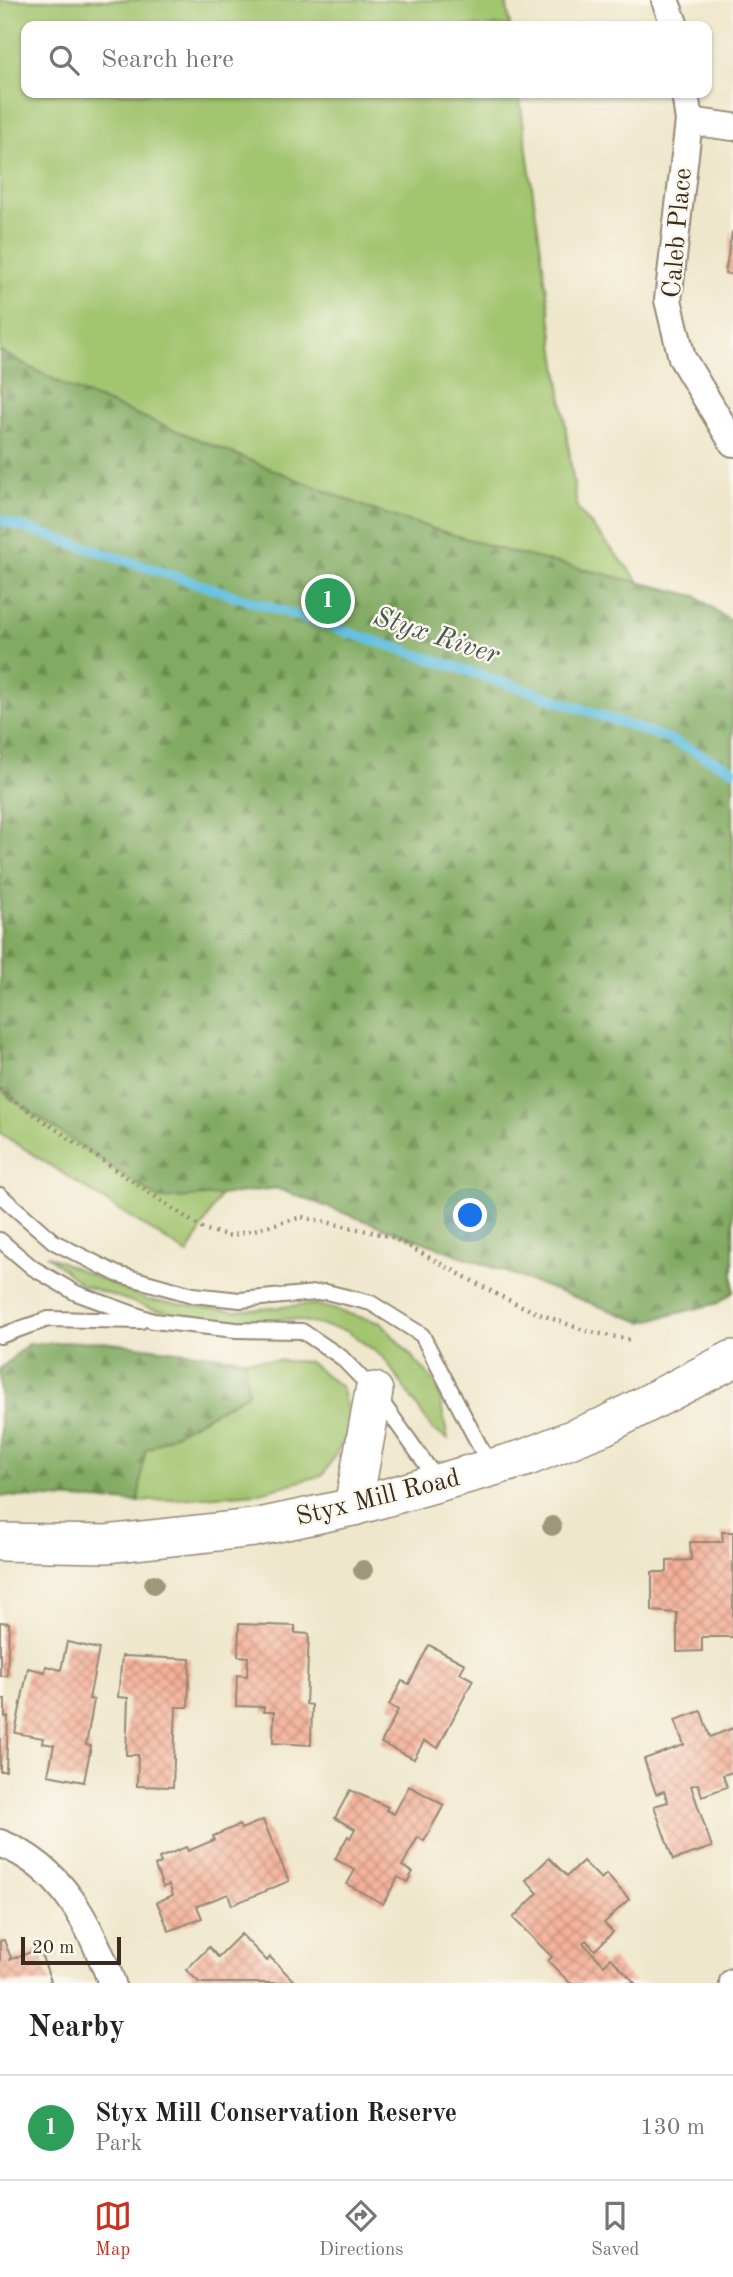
<!DOCTYPE html>
<html lang="en">
<head>
<meta charset="utf-8">
<style>
  body { margin:0; font-family:"Old Standard TT",serif; background:#f2f2f2; color:#222 }
  .scale { position:absolute; left:21px; bottom:18px; width:100px; box-sizing:border-box; padding-left:7px; border:4px solid #3b2a1e; border-top:0; font-size:19px; line-height:24px; white-space:nowrap; color:#3b2a1e; -webkit-text-stroke:5px #fbf7ec; paint-order:stroke }
  .you { position:absolute; left:471px; top:1216px; width:24px; height:24px; margin:-18px; border:5px solid #fff; border-radius:50%; background:#1a73e8; box-shadow:0 0 0 10px #1a73e833 }
  .badge { display:grid; place-items:center; width:46px; height:46px; border-radius:50%; background:#c8321e; color:#fff; font-size:23px; font-weight:700 }
  .pin { position:absolute; translate:-50% -50%; border:4px solid #fff; box-shadow:0 2px 7px #0006 }
  .list { margin:0; padding:0; list-style:none }
  h2 { display:flex; justify-content:space-between; align-items:center; height:91px; margin:0; padding:0 28px; font-size:30px }
  h2 small { font-size:23px; font-weight:400; color:#767676 }
  .list li { display:grid; grid-template-columns:46px 1fr auto; gap:21px; align-items:center; box-sizing:border-box; height:105px; padding:0 28px; border-top:2px solid #e0e0e0 }
  .list b { display:block; font-size:26px; white-space:nowrap }
  .list p { margin:0; font-size:23px; white-space:nowrap; color:#767676 }
  .list em { font-size:23px; font-style:normal; color:#767676 }
  .icon { flex:none; width:38px; height:38px; fill:none; stroke:currentColor; stroke-width:2; stroke-linecap:round; stroke-linejoin:round }
  .map { position:relative; flex:none; width:733px; height:1983px; overflow:hidden }
  .search { position:absolute; background:#fff; box-shadow:0 2px 5px #0004; left:21px; right:21px; top:21px; height:77px; display:flex; align-items:center; gap:18px; box-sizing:border-box; padding:0 24px; border-radius:14px; color:#767676; font-size:26px }
  .sheet { height:196px; background:#fff }
  nav { display:flex; justify-content:space-around; align-items:center; box-sizing:border-box; height:98px; border-top:2px solid #e0e0e0; background:#fff; font-size:19px; color:#767676 }
  nav a { display:grid; justify-items:center; gap:4px }
  nav .on { color:#c8321e }
  .map>svg:first-child { display:block }
  .green { fill:#a2c56f; stroke:#6e7846; stroke-width:2 }
  .forest { fill:url(#forest-firs); stroke:#5e6a40; stroke-width:2 }
  .lines { fill:none; stroke-linecap:round; stroke-linejoin:round }
  .stream { stroke:#63c0e1; stroke-width:10 }
  .building { fill:url(#building-cross-hatch) }
  .lane-casing { stroke:#958875; stroke-width:18 }
  .street-casing { stroke:#958875; stroke-width:30 }
  .secondary-casing { stroke:#958875; stroke-width:40 }
  .path { stroke:#958875; stroke-width:4.5; stroke-dasharray:2 5; stroke-linecap:butt }
  .lane { stroke:#fff; stroke-width:14 }
  .street { stroke:#fff; stroke-width:26 }
  .secondary { stroke:#fff; stroke-width:37 }
  .tree { fill:#9d987a }
  .labels { text-anchor:middle; dominant-baseline:central; stroke-width:5; stroke-linejoin:round; paint-order:stroke }
  .street-label { font-size:26px; fill:#3b2a1e; stroke:#fbf7ec }
  .water-label { font-size:28px; font-style:italic; fill:#475758; stroke:#fbf7ec }
</style>
</head>
<body>
<div class="map">
<svg width="733" height="1983" viewBox="0 0 733 1983">
  <defs>
    <pattern id="forest-firs" width="22" height="20" patternUnits="userSpaceOnUse" patternTransform="scale(1.75)"><rect width="22" height="20" fill="#81aa62"/><path d="M5 1l3.5 6h-7zM16 11l3.5 6h-7z" fill="#6b8b50"/></pattern>
    <pattern id="building-cross-hatch" width="8" height="8" patternUnits="userSpaceOnUse" patternTransform="scale(1.75)"><rect width="8" height="8" fill="#f4b098"/><path d="M0 0l8 8M0 8l8-8" fill="none" stroke="#c78f7b"/></pattern>
  </defs>
  <rect width="100%" height="100%" fill="#fbf7ec"/>
  <filter id="ink" filterUnits="userSpaceOnUse"><feTurbulence type="fractalNoise" baseFrequency=".0143" numOctaves="2"/><feDisplacementMap in="SourceGraphic" scale="14" xChannelSelector="R" yChannelSelector="G"/><feConvolveMatrix kernelMatrix="1 2 1 2 8 2 1 2 1" color-interpolation-filters="sRGB"/></filter>
  <filter id="wash" filterUnits="userSpaceOnUse"><feTurbulence type="fractalNoise" baseFrequency=".00686" numOctaves="4" result="noise"/><feDisplacementMap in="SourceGraphic" scale="28" xChannelSelector="R" yChannelSelector="G"/><feGaussianBlur stdDeviation="1.57" result="paint"/><feColorMatrix in="noise" values="0 0 0 0 0 0 0 0 0 0 0 0 0 0 0 0 0 1.4 0 .05"/><feComposite in="paint" operator="in"/></filter>
  <g filter="url(#wash)">
    <rect width="100%" height="100%" fill="#efe7cc"/>
    <!-- green -->
    <g class="green">
      <path d="M0 0H506L510 26H26V93H519L577 508 733 693V1292L718 1303 642 1322 276 1188 220 1195 188 1254 0 1133Z"/>
      <path d="M46 1255 147 1300 235 1311 314 1304 381 1323 437 1384 448 1439 433 1430 384 1358 347 1331 294 1319 231 1321 156 1310 82 1285Z"/>
      <path d="M244 1359 309 1362 341 1387 352 1427 323 1475 257 1493 138 1502 144 1451 248 1394Z"/>
    </g>
    <!-- forest -->
    <g class="forest">
      <path d="M0 351 66 386 373 510 503 550 696 596 733 623V1292L718 1303 642 1322 276 1188 220 1195 159 1199 10 1098 0 1088Z"/>
      <path d="M95 1341 244 1359 248 1393 145 1451 138 1502 0 1496V1369L28 1344Z"/>
    </g>
    <g class="lines">
      <!-- stream -->
      <path class="stream" d="M0 520 536 693 669 739 733 770"/>
    </g>
    <g id="blocks">
      <!-- building -->
      <g class="building">
        <path d="M732 232H733V275L725 273Z"/>
        <path d="M722 1532H733V1637H702V1651L677 1652V1613L652 1611V1572H667V1561L691 1560 690 1542H723Z"/>
        <path d="M0 1622 9 1623 7 1676H0Z"/>
        <path d="M239 1624 295 1626V1633L309 1634 306 1704 312 1705 311 1745 273 1743 274 1712H263L264 1707 236 1706 237 1675 247 1676 248 1657 238 1656Z"/>
        <path d="M67 1642 99 1649 89 1699 94 1700 86 1745 91 1746 84 1782 48 1775 54 1745 42 1743 43 1738 15 1733 28 1668 45 1672 46 1666 61 1670Z"/>
        <path d="M429 1645 465 1664 460 1673 473 1680 438 1748 424 1741 414 1759 381 1743 398 1710 389 1705 402 1681 409 1684Z"/>
        <path d="M122 1656 190 1659 188 1707H176L173 1787 137 1786 138 1755H126L128 1698 118 1697Z"/>
        <path d="M0 1699H5V1717H8L6 1771H0Z"/>
        <path d="M701 1711 710 1737 733 1728V1772L723 1775 727 1787 702 1796 698 1784 691 1786 712 1847 673 1860 654 1806 668 1802 664 1791 656 1794 644 1759 684 1745 675 1720Z"/>
        <path d="M409 1786 444 1805 424 1841 418 1837 402 1866 413 1872 407 1882 398 1877 383 1904 347 1884 355 1870 335 1859 348 1836 350 1838 355 1829 335 1818 350 1790 388 1807 386 1810 394 1814Z"/>
        <path d="M263 1820 289 1881 232 1905 228 1894 197 1906 202 1918 169 1931 157 1902 173 1895 169 1885 163 1887 155 1866 161 1863 159 1858 186 1847 188 1851 214 1840 213 1836 239 1825 241 1829Z"/>
        <path d="M549 1858 567 1876 583 1861 601 1879 606 1874 629 1899 604 1923 613 1932 595 1950 586 1940 583 1943 604 1965 611 1958 635 1983H570L548 1961 552 1957 513 1918 538 1893 526 1880Z"/>
        <path d="M241 1934 267 1961 270 1957 296 1983H200L186 1970 209 1947 218 1957Z"/>
        <path d="M4 1940 11 1958 9 1960 39 1949 51 1981 46 1983H0V1941Z"/>
      </g>
    </g>
  </g>
  <g filter="url(#ink)">
    <use href="#blocks" fill-opacity="0" stroke="#958875" stroke-width="2"/>
    <g class="lines">
      <!-- lane casing -->
      <g class="lane-casing">
        <g id="lane">
          <path d="M0 1195 54 1242 117 1274 193 1295 240 1300 326 1292 371 1303 422 1335 491 1468"/>
          <path d="M0 1240 33 1268 76 1293 153 1321 236 1330 302 1331 341 1357 374 1391 438 1481"/>
          <path d="M0 1336 48 1319 141 1321"/>
        </g>
      </g>
      <!-- street casing -->
      <g class="street-casing">
        <g id="street">
          <path d="M665 0 675 26"/>
          <path d="M685 93 689 121 668 300 682 358 733 443"/>
          <path d="M689 121 733 127"/>
          <path d="M0 1843C64 1868 89 1924 112 1983"/>
          <path d="M733 1983V1982"/>
        </g>
      </g>
      <!-- secondary casing -->
      <g class="secondary-casing">
        <g id="secondary">
          <path d="M353 1507 374 1391"/>
          <path d="M0 1542 106 1544 254 1528 353 1507 525 1458 604 1426 733 1359"/>
        </g>
      </g>
      <!-- path -->
      <path class="path" d="M0 1088 10 1098 203 1229 231 1236 302 1217 390 1236 500 1296 537 1313 586 1331 631 1340"/>
      <!-- lane -->
      <use href="#lane" class="lane"/>
      <!-- street -->
      <use href="#street" class="street"/>
      <!-- secondary -->
      <use href="#secondary" class="secondary"/>
    </g>
    <!-- trees -->
    <g class="tree">
      <circle cx="552" cy="1526" r="10"/>
      <circle cx="363" cy="1570" r="10"/>
      <circle cx="154" cy="1584" r="10"/>
    </g>
  </g>
  <g class="labels">
    <!-- street labels -->
    <g class="street-label">
      <text transform="translate(678 233) rotate(-85)">Caleb Place</text>
      <text transform="translate(378 1498) rotate(-14)">Styx Mill Road</text>
    </g>
    <!-- water labels -->
    <g class="water-label">
      <text transform="translate(436 637) rotate(18)">Styx River</text>
    </g>
  </g>
</svg>
<div class="scale">20 m</div>
<div class="you"></div>
<div class="pin badge" style="left:328px;top:601px;background:#2e9e5b">1</div>
<div class="search"><svg class="icon" aria-label="search" viewBox="0 0 24 24"><circle cx="10" cy="10" r="6"/><path d="M15 15l6 6"/></svg>Search here</div>
</div>
<section class="sheet">
<h2>Nearby<small></small></h2>
<ul class="list">
<li><span class="badge" style="background:#2e9e5b">1</span><div><b>Styx Mill Conservation Reserve</b><p>Park</p></div><em>130 m</em></li>
</ul>
</section>
<nav>
<a class="on"><svg class="icon" aria-label="map" viewBox="0 0 24 24"><path d="M3 6l6-2 6 2 6-2v14l-6 2-6-2-6 2zM9 4v14M15 6v14"/></svg>Map</a>
<a><svg class="icon" aria-label="directions" viewBox="0 0 24 24"><path d="M12 3l9 9-9 9-9-9zM9 14v-3h6M13 9l2 2-2 2"/></svg>Directions</a>
<a><svg class="icon" aria-label="saved" viewBox="0 0 24 24"><path d="M7 4h10v16l-5-4-5 4z"/></svg>Saved</a>
</nav>
</body>
</html>
